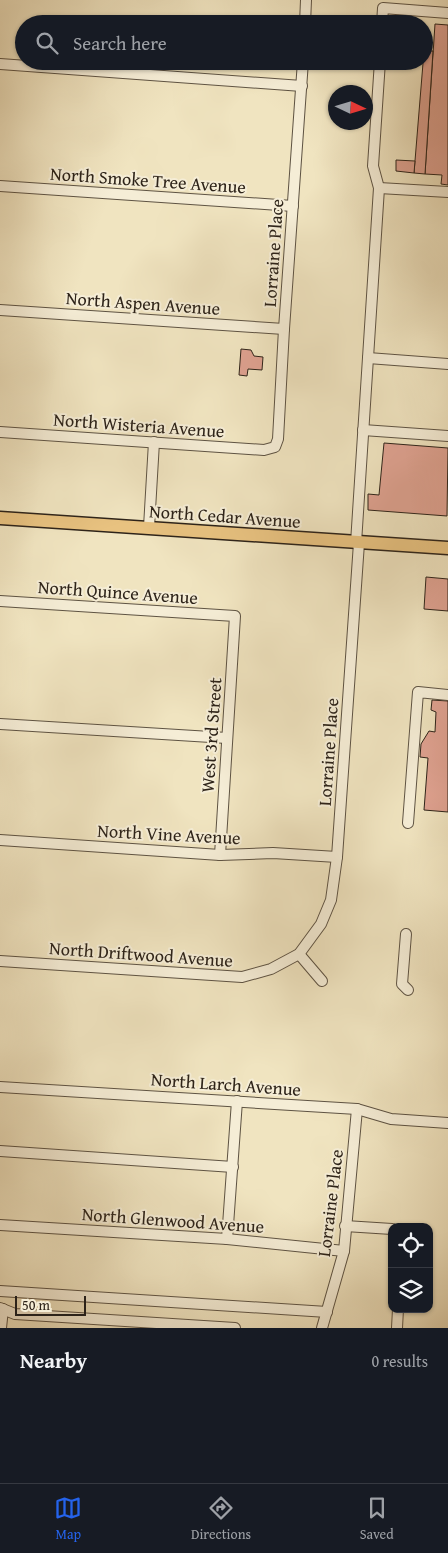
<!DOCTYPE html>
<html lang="en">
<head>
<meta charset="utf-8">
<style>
  body { margin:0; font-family:"Gentium Book Plus",serif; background:#20242c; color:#f1f3f6 }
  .controls { position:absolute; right:15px; bottom:15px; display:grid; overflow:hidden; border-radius:10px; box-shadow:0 1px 4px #0004 }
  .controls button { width:45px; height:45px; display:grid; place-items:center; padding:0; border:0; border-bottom:1px solid #363941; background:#171b24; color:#f1f3f6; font:25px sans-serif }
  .compass { position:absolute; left:328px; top:85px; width:45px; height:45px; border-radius:50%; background:#171b24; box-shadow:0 1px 4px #0004; rotate:94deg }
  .scale { position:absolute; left:15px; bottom:12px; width:71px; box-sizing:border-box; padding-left:5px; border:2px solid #2d2319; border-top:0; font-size:14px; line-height:18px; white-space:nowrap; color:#2d2319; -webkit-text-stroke:4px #f5edd6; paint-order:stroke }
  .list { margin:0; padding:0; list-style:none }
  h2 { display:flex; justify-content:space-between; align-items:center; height:65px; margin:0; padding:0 20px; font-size:21px }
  h2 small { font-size:16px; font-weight:400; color:#9ea1a6 }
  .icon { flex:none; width:28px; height:28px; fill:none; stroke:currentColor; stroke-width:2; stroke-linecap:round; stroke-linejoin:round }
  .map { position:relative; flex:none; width:448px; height:1328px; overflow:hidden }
  .search { position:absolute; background:#171b24; box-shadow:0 1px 4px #0004; left:15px; right:15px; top:15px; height:55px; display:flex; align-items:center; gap:12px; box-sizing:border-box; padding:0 18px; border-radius:28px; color:#9ea1a6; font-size:19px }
  .sheet { height:155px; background:#171b24 }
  nav { display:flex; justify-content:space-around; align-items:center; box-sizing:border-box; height:70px; border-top:1px solid #363941; background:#171b24; font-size:14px; color:#9ea1a6 }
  nav a { display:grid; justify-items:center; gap:2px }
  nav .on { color:#2563eb }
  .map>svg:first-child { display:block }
  .building { fill:#dfa291; stroke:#2d2319 }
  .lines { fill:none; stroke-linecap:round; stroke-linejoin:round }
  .minor-casing { stroke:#5e5343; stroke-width:12 }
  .major-casing { stroke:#2d2319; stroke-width:15 }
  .minor { stroke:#f5edd6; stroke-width:10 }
  .major { stroke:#e8c280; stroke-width:12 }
  .labels { text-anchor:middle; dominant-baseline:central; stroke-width:4; stroke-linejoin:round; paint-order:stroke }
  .street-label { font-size:18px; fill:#2d2319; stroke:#f5edd6 }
</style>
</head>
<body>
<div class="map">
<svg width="448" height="1328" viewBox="0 0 448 1328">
  <rect width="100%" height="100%" fill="#f0e4c0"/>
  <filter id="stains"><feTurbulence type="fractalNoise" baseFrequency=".004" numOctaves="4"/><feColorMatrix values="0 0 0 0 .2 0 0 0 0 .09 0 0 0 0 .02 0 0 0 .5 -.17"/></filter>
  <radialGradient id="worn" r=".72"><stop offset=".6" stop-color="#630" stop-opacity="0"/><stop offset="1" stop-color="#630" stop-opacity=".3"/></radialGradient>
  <!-- building -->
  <g class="building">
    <path d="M435 24 448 25V185L441 184 442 175 425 174Z"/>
    <path d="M424 51H433L425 174 414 173Z"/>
    <path d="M396 160 415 161 414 173 396 171Z"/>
    <path d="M241 349 251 350 254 356 263 357 262 370 248 369 247 376 239 375Z"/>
    <path d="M384 443 448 448 447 516 368 510V494L379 495Z"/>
    <path d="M426 577 448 579V611L424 609Z"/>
    <path d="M432 700 448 701V812L424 810 428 758 420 757 421 744 429 731 435 732 436 712 431 710Z"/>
  </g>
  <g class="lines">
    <!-- minor casing -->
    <g class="minor-casing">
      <g id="minor">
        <path d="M305 24 306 0"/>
        <path d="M382 24 383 8 448 13"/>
        <path d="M0 64 302 86"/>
        <path d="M0 186 293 206"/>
        <path d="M379 188 448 192"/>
        <path d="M0 310 284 329"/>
        <path d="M368 358 448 364"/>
        <path d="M363 430 448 436"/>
        <path d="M0 432 264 450 275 447 278 439 284 329 303 61"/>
        <path d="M149 527 154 442"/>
        <path d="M356 543 379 188 373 166 380 61"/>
        <path d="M0 601 235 616 220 855"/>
        <path d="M0 724 227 738"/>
        <path d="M408 823 418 692 448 695"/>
        <path d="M0 840 220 855 273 853 337 857"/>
        <path d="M406 934 402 984 408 990"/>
        <path d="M299 954 322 981"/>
        <path d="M0 961 242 977 271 969 299 954 321 924 331 900 337 857 359 543"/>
        <path d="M0 1087 357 1109 391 1119 448 1123"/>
        <path d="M0 1151 233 1167"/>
        <path d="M0 1225 227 1239 344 1251"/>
        <path d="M345 1226 392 1229"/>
        <path d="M227 1239 237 1101"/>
        <path d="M0 1291 327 1312"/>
        <path d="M0 1308 15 1314 235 1328"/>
        <path d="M1 1328 3 1309"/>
        <path d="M322 1328 344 1251 357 1109"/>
        <path d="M397 1328 398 1309"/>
      </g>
    </g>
    <!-- major casing -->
    <g class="major-casing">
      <path id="major" d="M0 518 448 548"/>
    </g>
    <!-- minor -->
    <use href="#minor" class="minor"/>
    <!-- major -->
    <use href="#major" class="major"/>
  </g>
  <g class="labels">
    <!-- street labels -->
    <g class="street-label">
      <text transform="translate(148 180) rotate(4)">North Smoke Tree Avenue</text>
      <text transform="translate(273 253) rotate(-86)">Lorraine Place</text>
      <text transform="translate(143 303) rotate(4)">North Aspen Avenue</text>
      <text transform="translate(139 425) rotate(4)">North Wisteria Avenue</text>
      <text transform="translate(225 516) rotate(4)">North Cedar Avenue</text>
      <text transform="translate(118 592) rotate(4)">North Quince Avenue</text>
      <text transform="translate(211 735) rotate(-86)">West 3rd Street</text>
      <text transform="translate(328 752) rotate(-86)">Lorraine Place</text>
      <text transform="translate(169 834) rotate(3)">North Vine Avenue</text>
      <text transform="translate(141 954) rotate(4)">North Driftwood Avenue</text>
      <text transform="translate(226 1084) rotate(4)">North Larch Avenue</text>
      <text transform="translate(330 1203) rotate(-83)">Lorraine Place</text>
      <text transform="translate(173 1220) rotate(4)">North Glenwood Avenue</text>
    </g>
  </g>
  <rect width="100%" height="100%" filter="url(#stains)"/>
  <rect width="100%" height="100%" fill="url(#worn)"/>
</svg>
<div class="controls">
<button><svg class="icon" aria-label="locate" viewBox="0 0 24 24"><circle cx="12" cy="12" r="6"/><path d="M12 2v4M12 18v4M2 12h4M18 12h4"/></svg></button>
<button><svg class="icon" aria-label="layers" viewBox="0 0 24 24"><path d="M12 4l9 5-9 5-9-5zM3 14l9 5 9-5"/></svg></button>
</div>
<svg class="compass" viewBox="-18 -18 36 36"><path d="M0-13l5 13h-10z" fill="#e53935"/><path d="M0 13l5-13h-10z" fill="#9ea1a6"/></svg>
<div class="scale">50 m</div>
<div class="search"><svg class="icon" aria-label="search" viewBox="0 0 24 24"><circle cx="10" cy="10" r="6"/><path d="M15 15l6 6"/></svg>Search here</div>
</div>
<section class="sheet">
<h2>Nearby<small>0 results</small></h2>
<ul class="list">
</ul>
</section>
<nav>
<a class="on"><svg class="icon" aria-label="map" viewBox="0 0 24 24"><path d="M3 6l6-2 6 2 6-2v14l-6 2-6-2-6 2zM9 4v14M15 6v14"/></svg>Map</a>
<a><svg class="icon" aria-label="directions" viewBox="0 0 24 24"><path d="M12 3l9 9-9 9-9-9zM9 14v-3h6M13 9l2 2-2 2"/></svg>Directions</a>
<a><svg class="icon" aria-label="saved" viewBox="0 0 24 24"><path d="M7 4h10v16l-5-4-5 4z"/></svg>Saved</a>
</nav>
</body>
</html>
